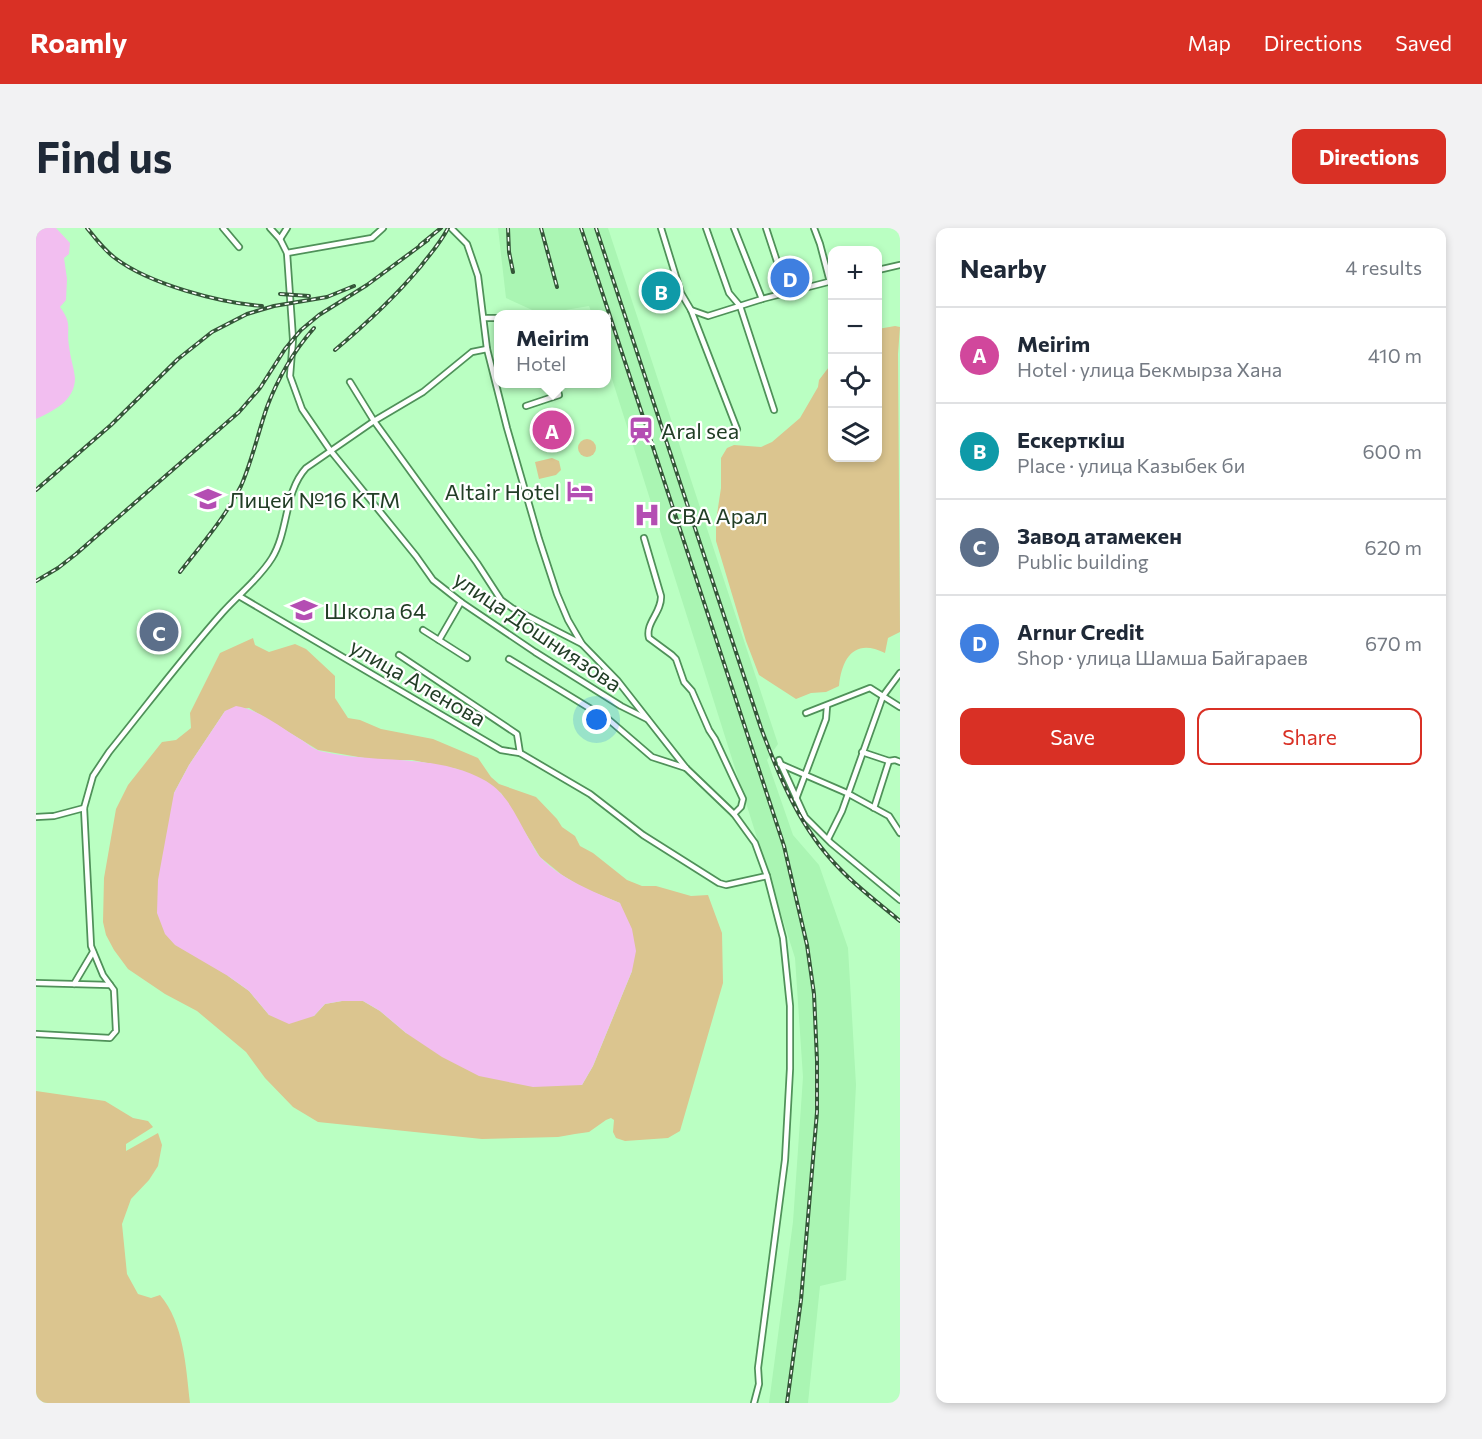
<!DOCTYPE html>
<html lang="en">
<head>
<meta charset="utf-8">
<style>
  body { margin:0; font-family:Commissioner,sans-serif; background:#f2f2f3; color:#1f2937 }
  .controls { position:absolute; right:18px; top:18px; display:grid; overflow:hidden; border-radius:12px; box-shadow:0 3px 9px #0003 }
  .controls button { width:54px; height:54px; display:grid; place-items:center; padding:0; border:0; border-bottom:2px solid #e0e1e3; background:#fff; color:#1f2937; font:30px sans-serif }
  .you { position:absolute; left:561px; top:492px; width:21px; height:21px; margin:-15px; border:4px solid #fff; border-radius:50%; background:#1a73e8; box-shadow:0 0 0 9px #1a73e833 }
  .badge { display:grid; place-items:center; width:39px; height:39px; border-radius:50%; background:#d93025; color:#fff; font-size:20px; font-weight:700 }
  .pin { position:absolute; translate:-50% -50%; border:3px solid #fff; box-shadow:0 2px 6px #0006 }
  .popup { position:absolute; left:458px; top:82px; width:117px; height:78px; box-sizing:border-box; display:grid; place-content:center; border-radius:12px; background:#fff; filter:drop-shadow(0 2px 4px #0005); font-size:20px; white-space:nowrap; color:#747a83 }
  .popup b { font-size:22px; color:#1f2937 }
  .popup::after { content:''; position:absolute; left:50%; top:100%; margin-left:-12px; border:12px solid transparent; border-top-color:#fff }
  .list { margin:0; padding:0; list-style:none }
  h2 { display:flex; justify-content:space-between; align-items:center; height:78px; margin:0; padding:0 24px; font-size:26px }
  h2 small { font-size:20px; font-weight:400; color:#747a83 }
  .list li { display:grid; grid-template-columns:39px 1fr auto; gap:18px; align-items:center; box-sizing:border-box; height:96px; padding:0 24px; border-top:2px solid #e0e1e3 }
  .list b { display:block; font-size:22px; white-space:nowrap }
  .list p { margin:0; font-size:20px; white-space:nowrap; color:#747a83 }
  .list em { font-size:20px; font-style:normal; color:#747a83 }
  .actions { display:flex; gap:12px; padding:18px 24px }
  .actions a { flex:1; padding:14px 0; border:2px solid #d93025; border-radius:12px; text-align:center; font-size:21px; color:#d93025 }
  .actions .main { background:#d93025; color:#fff }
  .icon { flex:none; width:33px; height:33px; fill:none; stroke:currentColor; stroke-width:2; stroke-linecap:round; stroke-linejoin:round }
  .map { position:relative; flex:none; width:864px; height:1175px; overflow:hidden; border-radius:12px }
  header { display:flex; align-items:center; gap:36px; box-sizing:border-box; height:84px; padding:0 30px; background:#d93025; color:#fff }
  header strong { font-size:28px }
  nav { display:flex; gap:33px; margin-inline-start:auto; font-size:21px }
  .intro { display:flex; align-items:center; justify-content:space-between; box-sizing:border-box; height:144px; padding:0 36px }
  h1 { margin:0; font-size:42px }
  .button { padding:15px 27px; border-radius:12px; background:#d93025; color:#fff; font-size:21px; font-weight:700 }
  main { display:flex; gap:36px; padding:0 36px }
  aside { flex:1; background:#fff; border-radius:12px; box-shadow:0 3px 9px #0003 }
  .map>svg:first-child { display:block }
  .built { fill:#aaf5b3 }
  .green { fill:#dbc58f; fill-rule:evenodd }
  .water { fill:#f2bef0 }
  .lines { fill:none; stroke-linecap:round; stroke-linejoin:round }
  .minor-casing { stroke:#4f9159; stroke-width:8 }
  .minor { stroke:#fff; stroke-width:4.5 }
  .rail-casing { stroke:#345538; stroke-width:4 }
  .rail { stroke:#fff; stroke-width:1.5; stroke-dasharray:4.5; stroke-linecap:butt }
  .labels { text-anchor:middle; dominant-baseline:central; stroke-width:4.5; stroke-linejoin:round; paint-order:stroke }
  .poi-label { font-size:22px; fill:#223e26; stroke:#fff; text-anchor:start }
  .street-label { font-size:22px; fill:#223e26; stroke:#fff }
</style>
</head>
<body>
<header>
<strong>Roamly</strong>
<nav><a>Map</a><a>Directions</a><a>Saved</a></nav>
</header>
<div class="intro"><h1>Find us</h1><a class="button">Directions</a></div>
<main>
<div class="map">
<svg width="864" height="1175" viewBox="0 0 864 1175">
  <rect width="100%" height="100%" fill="#baffc2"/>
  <!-- built -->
  <path class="built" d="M462 0H572L742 516 731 532 757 607 783 637 812 720 820 857 810 1052 784 1058 772 1175H733L757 994 767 849 759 730 570 132V86H556L553 78 505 86 470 70Z"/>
  <!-- green -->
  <g class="green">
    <path d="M859 98 864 99 862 126 864 404 852 410 849 425C819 410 806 429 803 458L790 464 775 465 760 471 723 447 710 413 680 313V293L685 260V230L691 220 698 217 725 219 736 214 764 190 782 159 783 152 796 135V230H842V101Z"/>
    <circle cx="551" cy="220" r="9"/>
    <path d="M516 230 523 233 525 242 520 247 503 251 499 234Z"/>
    <path d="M217 410 219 417 233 424 259 416 270 421 299 448V470L312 490 324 492 345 501 397 511 442 530 455 549 463 556 500 569 521 591 526 599 539 608 544 618 557 625 591 652 606 658H620L655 668 672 667 686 705 687 755 644 903 632 910 589 913 580 910 577 904 578 892 575 890 570 892 553 904 539 906 522 909 446 911 282 894 257 879 229 850 210 824 161 783 129 766 92 741 78 722 70 707 67 694 68 650 80 581 92 557 126 514 140 512 155 500 154 485 184 425ZM213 480 282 522 340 532H376L421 541 465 565 504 629 526 647 547 660 584 675 596 743 557 838 546 857 370 805 344 783 327 773H306L289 776 278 788 233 787 213 763 192 748 138 565 153 537 189 483Z"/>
    <path d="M0 863 69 873 97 890 112 893 117 899 90 916V923L122 905 126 917 122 938 113 952 95 971 86 996 91 1046 102 1066 115 1070 124 1067C148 1095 150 1140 154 1175H0Z"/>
  </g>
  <!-- water -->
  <g class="water">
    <path d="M0 0H20L34 15 33 26 28 30 31 51 30 72 24 79C37 97 30 99 33 118 34 129 38 140 39 150 39 173 17 183 0 191Z"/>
    <path d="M200 478C224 482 244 499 264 511 271 515 277 521 284 523 339 537 399 524 450 553 472 566 481 590 493 611 497 617 500 625 505 630 527 652 556 663 584 675L596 701 600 723 596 743 557 838 546 857 497 859 443 848 406 829 370 805 344 783 327 773H306L289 776 278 788 253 796 233 787 213 763 192 748 139 717 129 706 121 685 122 652 138 565 153 537 189 483Z"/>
  </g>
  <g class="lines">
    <!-- minor casing -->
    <g class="minor-casing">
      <g id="minor">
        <path d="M187 0 203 19"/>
        <path d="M234 0 244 11 251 0"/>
        <path d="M415 0 431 16 442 48 451 121 471 200 503 311 521 366 532 392 546 416 581 452 650 540 698 586 719 615 731 648 747 710 754 778V841L749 932 722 1140 723 1156 718 1175"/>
        <path d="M625 0 645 65 655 82 701 201"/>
        <path d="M670 0 693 65 704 78 738 182"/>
        <path d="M698 0 726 71"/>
        <path d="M730 0 751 64"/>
        <path d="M778 0 784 16 794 54"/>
        <path d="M244 11 251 25 257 111 254 148 266 181 294 222 380 328 397 352 425 374 499 424 585 478 611 491"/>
        <path d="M251 25 336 10 347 0"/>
        <path d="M842 42 864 37"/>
        <path d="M655 82 672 88 726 71 796 53"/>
        <path d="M527 86H529"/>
        <path d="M448 90H462"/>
        <path d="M314 154 338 193 441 335 465 372 476 380 546 416"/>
        <path d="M490 178 523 167 520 156"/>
        <path d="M608 310 625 368C626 384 609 395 613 410L636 427 640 431 648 454 656 463 673 502 679 511 707 571 705 579 698 586"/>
        <path d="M203 368 465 522 484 525"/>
        <path d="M387 402 431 430"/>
        <path d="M403 412 425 374"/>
        <path d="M363 427 481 506 484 525 554 566 607 607 683 655 690 657 731 648"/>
        <path d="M473 431 573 492 616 529 650 540"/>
        <path d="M770 485 834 460 864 479"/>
        <path d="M826 524 853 533 859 532 864 534"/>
        <path d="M743 532 769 589 795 615 864 672"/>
        <path d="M744 536 811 565 853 588 864 605"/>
        <path d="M760 571 790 491 791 478"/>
        <path d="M838 580 853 533"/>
        <path d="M0 589 18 588 48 580"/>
        <path d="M792 611 806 583 847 468 864 445"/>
        <path d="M0 755 74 757"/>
        <path d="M38 756 57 724"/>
        <path d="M0 806 74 810 80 803 78 762 67 747 55 718 48 580 57 548 73 524C111 477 147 429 187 384 203 366 223 351 236 330 253 302 248 264 270 240L338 193 387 164 436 124 451 121"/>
      </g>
    </g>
    <!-- minor -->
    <use href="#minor" class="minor"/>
    <!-- rail casing -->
    <g class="rail-casing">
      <g id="rail">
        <path d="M51 0C59 10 68 22 79 30 113 56 184 75 226 78"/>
        <path d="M472 0 473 24 477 44"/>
        <path d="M505 0 521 59"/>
        <path d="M545 0 748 618 771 717 778 766 781 832V884L765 1072 751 1175"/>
        <path d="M560 0 725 500C744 551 765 602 804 641 822 660 844 676 864 693"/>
        <path d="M384 17 405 0"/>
        <path d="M244 66 273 68"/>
        <path d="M299 122C330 96 359 69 385 38 395 25 405 14 412 0"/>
        <path d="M0 262 75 197 142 131 176 104 211 86 238 78 291 69 318 58"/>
        <path d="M144 344C165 317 189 290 205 258 216 233 222 205 231 179 242 150 257 124 278 100"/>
        <path d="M0 353 22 340 40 326 203 184 224 160 249 121 265 102 283 87 331 57 392 12"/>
      </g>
    </g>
    <!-- rail -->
    <use href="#rail" class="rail"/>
  </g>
  <!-- icons -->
  <defs>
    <g id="station-bare" transform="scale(2.07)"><path d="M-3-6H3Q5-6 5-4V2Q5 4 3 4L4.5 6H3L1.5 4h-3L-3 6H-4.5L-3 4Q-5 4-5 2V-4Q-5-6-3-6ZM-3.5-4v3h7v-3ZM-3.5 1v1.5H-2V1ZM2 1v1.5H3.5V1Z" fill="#b44eb3" stroke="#fff" stroke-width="2.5" paint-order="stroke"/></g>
    <g id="hotel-bare" transform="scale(2.07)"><path d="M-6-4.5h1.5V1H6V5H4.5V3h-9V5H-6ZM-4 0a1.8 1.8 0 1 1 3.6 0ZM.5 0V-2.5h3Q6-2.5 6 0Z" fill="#b44eb3" stroke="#fff" stroke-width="2.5" paint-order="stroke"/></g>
    <g id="school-bare" transform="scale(2.07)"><path d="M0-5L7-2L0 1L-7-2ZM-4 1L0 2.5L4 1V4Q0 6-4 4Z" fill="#b44eb3" stroke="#fff" stroke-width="2.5" paint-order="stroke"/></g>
    <g id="hospital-bare" transform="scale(2.07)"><path d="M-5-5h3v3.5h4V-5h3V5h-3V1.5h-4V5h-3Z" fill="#b44eb3" stroke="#fff" stroke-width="2.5" paint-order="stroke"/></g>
  </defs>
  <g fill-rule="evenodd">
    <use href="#station-bare" x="605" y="202"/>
    <use href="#hotel-bare" x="544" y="263"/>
    <use href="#school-bare" x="172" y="271"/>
    <use href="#hospital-bare" x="611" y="287"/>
    <use href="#school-bare" x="268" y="382"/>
  </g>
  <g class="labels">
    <!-- poi labels -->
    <g class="poi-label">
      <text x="625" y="202">Aral sea</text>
      <text x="524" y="263" text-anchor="end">Altair Hotel</text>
      <text x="192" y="271">Лицей №16 КТМ</text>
      <text x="631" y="287">СВА Арал</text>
      <text x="288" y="382">Школа 64</text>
    </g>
    <!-- street labels -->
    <g class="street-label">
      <text transform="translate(502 403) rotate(34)">улица Дошниязова</text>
      <text transform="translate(382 454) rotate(30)">улица Аленова</text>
    </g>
  </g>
</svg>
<div class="controls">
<button>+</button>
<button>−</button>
<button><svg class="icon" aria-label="locate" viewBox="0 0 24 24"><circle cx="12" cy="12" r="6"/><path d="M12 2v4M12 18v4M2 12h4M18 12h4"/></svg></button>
<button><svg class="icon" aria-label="layers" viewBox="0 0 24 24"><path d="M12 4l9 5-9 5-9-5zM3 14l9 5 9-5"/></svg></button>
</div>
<div class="you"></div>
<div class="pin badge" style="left:516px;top:202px;background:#d1479c">A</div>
<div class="popup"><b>Meirim</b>Hotel</div>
<div class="pin badge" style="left:625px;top:63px;background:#0f9aa8">B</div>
<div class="pin badge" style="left:123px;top:404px;background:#5c6f8a">C</div>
<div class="pin badge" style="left:754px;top:50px;background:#3f7fe0">D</div>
</div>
<aside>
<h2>Nearby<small>4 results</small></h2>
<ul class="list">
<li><span class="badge" style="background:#d1479c">A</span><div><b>Meirim</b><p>Hotel · улица Бекмырза Хана</p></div><em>410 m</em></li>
<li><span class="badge" style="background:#0f9aa8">B</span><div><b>Ескерткіш</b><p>Place · улица Казыбек би</p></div><em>600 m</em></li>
<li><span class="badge" style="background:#5c6f8a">C</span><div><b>Завод атамекен</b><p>Public building</p></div><em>620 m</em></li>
<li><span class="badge" style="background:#3f7fe0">D</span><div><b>Arnur Credit</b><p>Shop · улица Шамша Байгараев</p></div><em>670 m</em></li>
</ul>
<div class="actions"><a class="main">Save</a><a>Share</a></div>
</aside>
</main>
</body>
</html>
